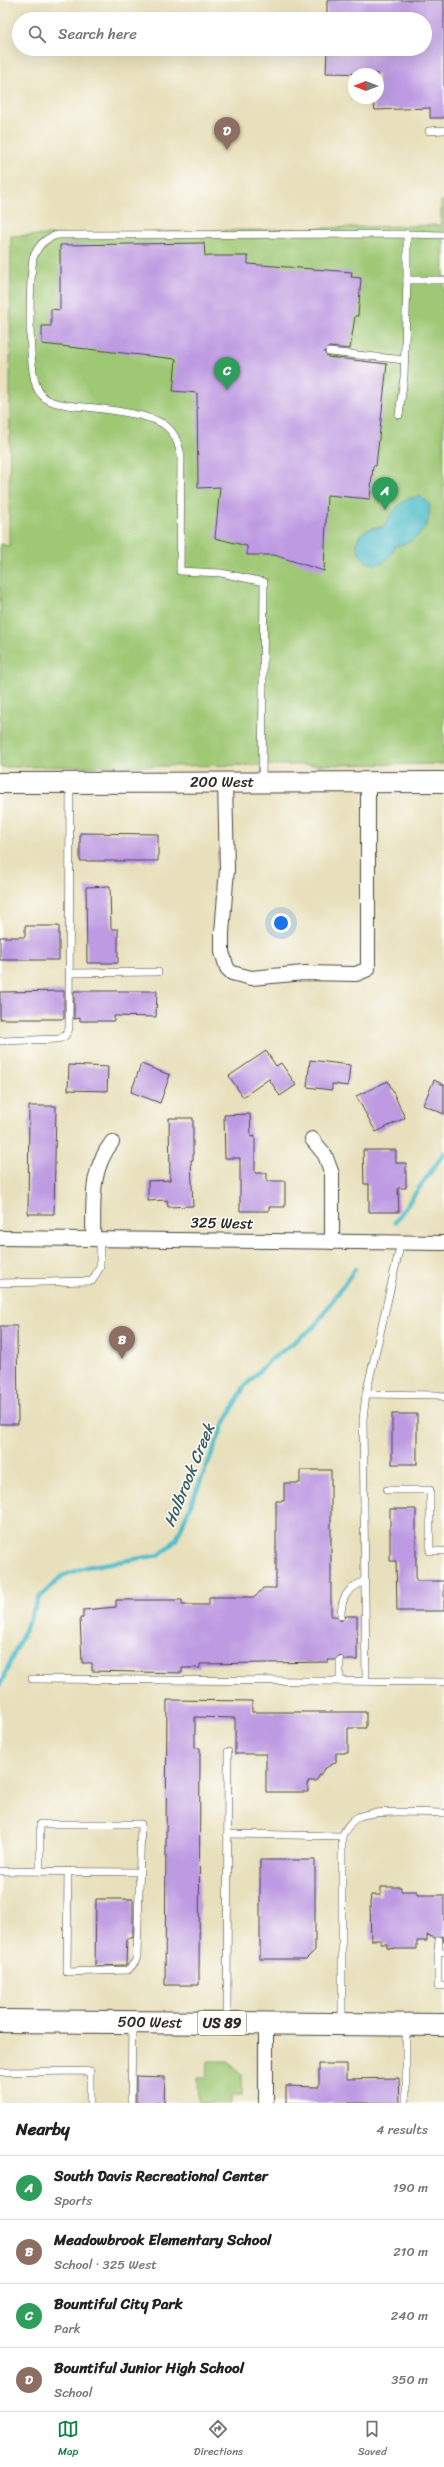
<!DOCTYPE html>
<html lang="en">
<head>
<meta charset="utf-8">
<style>
  body { margin:0; font-family:Sriracha,sans-serif; background:#f6f6f6; color:#222 }
  .compass { position:absolute; left:348px; top:68px; width:36px; height:36px; border-radius:50%; background:#fff; box-shadow:0 4px 16px #0002; rotate:270deg }
  .you { position:absolute; left:281px; top:923px; width:14px; height:14px; margin:-10px; border:3px solid #fff; border-radius:50%; background:#1a73e8; box-shadow:0 0 0 6px #1a73e833 }
  .badge { display:grid; place-items:center; width:26px; height:26px; border-radius:50%; background:#0b8043; color:#fff; font-size:13px; font-weight:700 }
  .pin { position:absolute; translate:-50% -33px; filter:drop-shadow(0 1px 2px #0008) }
  .pin::after { content:''; position:absolute; top:21px; width:14px; height:12px; background:inherit; clip-path:polygon(0 0,100% 0,50% 100%) }
  .list { margin:0; padding:0; list-style:none }
  h2 { display:flex; justify-content:space-between; align-items:center; height:52px; margin:0; padding:0 16px; font-size:17px }
  h2 small { font-size:13px; font-weight:400; color:#767676 }
  .list li { display:grid; grid-template-columns:26px 1fr auto; gap:12px; align-items:center; box-sizing:border-box; height:64px; padding:0 16px; border-top:1px solid #e0e0e0 }
  .list b { display:block; font-size:15px; white-space:nowrap }
  .list p { margin:0; font-size:13px; white-space:nowrap; color:#767676 }
  .list em { font-size:13px; font-style:normal; color:#767676 }
  .icon { flex:none; width:22px; height:22px; fill:none; stroke:currentColor; stroke-width:2; stroke-linecap:round; stroke-linejoin:round }
  .map { position:relative; flex:none; width:444px; height:2103px; overflow:hidden }
  .search { position:absolute; background:#fff; box-shadow:0 4px 16px #0002; left:12px; right:12px; top:12px; height:44px; display:flex; align-items:center; gap:10px; box-sizing:border-box; padding:0 14px; border-radius:22px; color:#767676; font-size:15px }
  .sheet { height:308px; background:#fff }
  nav { display:flex; justify-content:space-around; align-items:center; box-sizing:border-box; height:56px; border-top:1px solid #e0e0e0; background:#fff; font-size:11px; color:#767676 }
  nav a { display:grid; justify-items:center; gap:2px }
  nav .on { color:#0b8043 }
  .map>svg:first-child { display:block }
  .green { fill:#9fc874; stroke:#657a50 }
  .water { fill:#51beca; stroke:#3e747a }
  .lines { fill:none; stroke-linecap:round; stroke-linejoin:round }
  .stream { stroke:#51beca; stroke-width:4.5 }
  .building { fill:#bd9ae2 }
  .lane-casing { stroke:#474641; stroke-width:8 }
  .street-casing { stroke:#474641; stroke-width:16 }
  .secondary-casing { stroke:#474641; stroke-width:22 }
  .primary-casing { stroke:#474641; stroke-width:24 }
  .lane { stroke:#fff; stroke-width:7 }
  .street { stroke:#fff; stroke-width:14 }
  .secondary { stroke:#fff; stroke-width:20 }
  .primary { stroke:#fff; stroke-width:22 }
  .labels { text-anchor:middle; dominant-baseline:central; stroke-width:3; stroke-linejoin:round; paint-order:stroke }
  .shield { fill:#fdfcf7; stroke:#6a6a68; stroke-width:1 }
  .shield-label { font-size:14px; font-weight:bold; fill:#2b2b2b }
  .street-label { font-size:15px; fill:#2b2b2b; stroke:#fdfcf7 }
  .water-label { font-size:16px; font-style:italic; fill:#385e63; stroke:#fdfcf7 }
</style>
</head>
<body>
<div class="map">
<svg width="444" height="2103" viewBox="0 0 444 2103">
  <rect width="100%" height="100%" fill="#fdfcf7"/>
  <filter id="ink" filterUnits="userSpaceOnUse"><feTurbulence type="fractalNoise" baseFrequency=".025" numOctaves="2"/><feDisplacementMap in="SourceGraphic" scale="8" xChannelSelector="R" yChannelSelector="G"/><feConvolveMatrix kernelMatrix="1 2 1 2 8 2 1 2 1" color-interpolation-filters="sRGB"/></filter>
  <filter id="wash" filterUnits="userSpaceOnUse"><feTurbulence type="fractalNoise" baseFrequency=".012" numOctaves="4" result="noise"/><feDisplacementMap in="SourceGraphic" scale="16" xChannelSelector="R" yChannelSelector="G"/><feGaussianBlur stdDeviation="0.9" result="paint"/><feColorMatrix in="noise" values="0 0 0 0 0 0 0 0 0 0 0 0 0 0 0 0 0 1.4 0 .05"/><feComposite in="paint" operator="in"/></filter>
  <g filter="url(#wash)">
    <rect width="100%" height="100%" fill="#e8e0bc"/>
    <!-- green -->
    <g class="green">
      <path d="M441 201H444V764L0 767V544L9 546 11 236 441 225Z"/>
      <path d="M208 2061H229L242 2075V2096H231V2103H199L198 2077H207Z"/>
    </g>
    <!-- water -->
    <path class="water" d="M420 496 429 503C433 525 417 543 395 546 376 596 327 528 383 527 393 511 401 498 420 496Z"/>
    <g class="lines">
      <!-- stream -->
      <g class="stream">
        <path d="M395 1222 444 1153"/>
        <path d="M0 1685 39 1598 62 1576 86 1567 160 1555 176 1540 224 1424 244 1387 268 1362 314 1327 355 1269"/>
      </g>
    </g>
    <g id="blocks">
      <!-- building -->
      <g class="building">
        <path d="M327 0H444V118H430V108L375 110 372 98H378V74L326 73 327 49H425V19H327Z"/>
        <path d="M204 243 205 256H248V264L352 272 351 277 361 278 358 316H355L350 349 329 347 324 352 328 357 387 364 376 466H373L370 499 327 495 324 571 274 555H247V546L215 538 220 487 198 488 197 393 173 391 176 359 42 344V326H51V309L60 310V245Z"/>
        <path d="M80 833 158 834V861H80Z"/>
        <path d="M110 886 111 929H118V963H87L86 887Z"/>
        <path d="M25 926H59V960H0V937H25Z"/>
        <path d="M64 991V1019H0V992Z"/>
        <path d="M74 991H157L156 1017 114 1016V1021H80V1018L74 1019Z"/>
        <path d="M266 1051 276 1066 281 1063 296 1085 280 1096 269 1079 243 1097 229 1076Z"/>
        <path d="M310 1060 350 1065 348 1086 332 1084V1090L307 1087Z"/>
        <path d="M141 1064 170 1075 160 1103 131 1092Z"/>
        <path d="M69 1065 108 1067 107 1091 68 1090Z"/>
        <path d="M434 1080 444 1085V1114L423 1105Z"/>
        <path d="M388 1081 405 1118 376 1132 356 1096Z"/>
        <path d="M29 1106H56L54 1214H28Z"/>
        <path d="M250 1114 251 1137 255 1136V1173H267V1181H285V1207H269V1211H240V1158H225L224 1115Z"/>
        <path d="M169 1118H193V1160H191L193 1206 168 1207 167 1200 148 1201V1181L170 1180Z"/>
        <path d="M363 1150H396V1163H406V1188H398L399 1212H369V1184H364Z"/>
        <path d="M0 1326H17L18 1424H0Z"/>
        <rect x="392" y="1414" width="25" height="50"/>
        <path d="M300 1470H331V1616H336L341 1621 346 1616H357V1660H345L340 1655 335 1660H328V1662L200 1664V1668H182V1673L92 1671V1663H82L80 1618H83V1610L116 1607V1600H182V1605H209V1597H255L263 1588H276V1501H284V1483H300Z"/>
        <path d="M390 1509H416V1581H444V1611H397L396 1561H390Z"/>
        <path d="M167 1700 252 1701V1712H366V1728H348V1753H336V1762L324 1769 316 1781H308V1792H266V1754H235V1718L195 1717V1748H200L199 1985H165Z"/>
        <path d="M260 1860H315V1950L306 1959H260Z"/>
        <path d="M381 1887H401V1891H417V1895H444V1942L442 1936 435 1938 427 1935V1941H417V1949H396L387 1948V1944H381V1940H371L370 1903 371 1895H381Z"/>
        <path d="M96 1899H133V1938H127L126 1965 95 1966Z"/>
        <path d="M319 2064H347V2079L399 2078 400 2103H286V2086L319 2087Z"/>
        <path d="M136 2076 165 2077 164 2103H136Z"/>
      </g>
    </g>
  </g>
  <g filter="url(#ink)">
    <use href="#blocks" fill-opacity="0" stroke="#474641" stroke-width="1"/>
    <g class="lines">
      <!-- lane casing -->
      <g class="lane-casing">
        <g id="lane">
          <path d="M429 131 444 130"/>
          <path d="M407 234 444 235"/>
          <path d="M329 352 405 360"/>
          <path d="M399 415 404 377 407 280"/>
          <path d="M262 782 264 582 221 573 180 571 181 455C178 444 176 434 166 426 151 413 97 408 75 406 62 404 48 404 40 393 26 376 30 282 33 258 38 246 44 238 58 235L407 234V280H444"/>
          <path d="M70 973 158 972"/>
          <path d="M0 1041 59 1039 65 1036 69 1029 70 785"/>
          <path d="M0 1283 92 1281 100 1267V1239"/>
          <path d="M366 1394 438 1395 444 1397"/>
          <path d="M387 1490H430V1551H444"/>
          <path d="M341 1616C341 1596 348 1589 364 1581"/>
          <path d="M32 1679 444 1682"/>
          <path d="M340 1681V1660"/>
          <path d="M366 1681 363 1419 366 1394 401 1242"/>
          <path d="M228 1834 342 1836"/>
          <path d="M0 1871 140 1872"/>
          <path d="M40 1871V1824H141L137 1957 135 1962 128 1970 67 1972 68 1871"/>
          <path d="M438 1951 439 1940"/>
          <path d="M444 1952 438 1951V1986H444"/>
          <path d="M227 2021 228 1752"/>
          <path d="M342 2022V1836C346 1829 350 1821 358 1817 373 1809 424 1813 444 1813"/>
          <path d="M0 2072 90 2071V2103"/>
          <path d="M131 2103 132 2024"/>
          <path d="M406 2103V2027"/>
        </g>
      </g>
      <!-- street casing -->
      <g class="street-casing">
        <g id="street">
          <path d="M225 782 227 869 222 933V952L227 968 232 973 251 978 304 973 356 974 368 969V782"/>
          <path d="M312 1139 325 1155 332 1174V1242"/>
          <path d="M0 1238 444 1243"/>
          <path d="M93 1239C94 1203 89 1172 112 1142"/>
          <path d="M266 2103V2024"/>
        </g>
      </g>
      <!-- secondary casing -->
      <g class="secondary-casing">
        <path id="secondary" d="M0 783 444 782"/>
      </g>
      <!-- primary casing -->
      <g class="primary-casing">
        <path id="primary" d="M0 2021 444 2025"/>
      </g>
      <!-- lane -->
      <use href="#lane" class="lane"/>
      <!-- street -->
      <use href="#street" class="street"/>
      <!-- secondary -->
      <use href="#secondary" class="secondary"/>
      <!-- primary -->
      <use href="#primary" class="primary"/>
    </g>
  </g>
  <g class="labels">
    <!-- shield labels -->
    <rect class="shield" x="198" y="2011" width="48" height="24" rx="3"/>
    <g class="shield-label">
      <text x="222" y="2023">US 89</text>
    </g>
    <!-- street labels -->
    <g class="street-label">
      <text x="222" y="782">200 West</text>
      <text transform="translate(222 1223) rotate(1)">325 West</text>
      <text transform="translate(150 2022) rotate(1)">500 West</text>
    </g>
    <!-- water labels -->
    <g class="water-label">
      <text transform="translate(189 1475) rotate(-68)">Holbrook Creek</text>
    </g>
  </g>
</svg>
<svg class="compass" viewBox="-18 -18 36 36"><path d="M0-13l5 13h-10z" fill="#e53935"/><path d="M0 13l5-13h-10z" fill="#767676"/></svg>
<div class="you"></div>
<div class="pin badge" style="left:385px;top:510px;background:#2e9e5b">A</div>
<div class="pin badge" style="left:122px;top:1359px;background:#8d6e63">B</div>
<div class="pin badge" style="left:227px;top:390px;background:#2e9e5b">C</div>
<div class="pin badge" style="left:227px;top:150px;background:#8d6e63">D</div>
<div class="search"><svg class="icon" aria-label="search" viewBox="0 0 24 24"><circle cx="10" cy="10" r="6"/><path d="M15 15l6 6"/></svg>Search here</div>
</div>
<section class="sheet">
<h2>Nearby<small>4 results</small></h2>
<ul class="list">
<li><span class="badge" style="background:#2e9e5b">A</span><div><b>South Davis Recreational Center</b><p>Sports</p></div><em>190 m</em></li>
<li><span class="badge" style="background:#8d6e63">B</span><div><b>Meadowbrook Elementary School</b><p>School · 325 West</p></div><em>210 m</em></li>
<li><span class="badge" style="background:#2e9e5b">C</span><div><b>Bountiful City Park</b><p>Park</p></div><em>240 m</em></li>
<li><span class="badge" style="background:#8d6e63">D</span><div><b>Bountiful Junior High School</b><p>School</p></div><em>350 m</em></li>
</ul>
</section>
<nav>
<a class="on"><svg class="icon" aria-label="map" viewBox="0 0 24 24"><path d="M3 6l6-2 6 2 6-2v14l-6 2-6-2-6 2zM9 4v14M15 6v14"/></svg>Map</a>
<a><svg class="icon" aria-label="directions" viewBox="0 0 24 24"><path d="M12 3l9 9-9 9-9-9zM9 14v-3h6M13 9l2 2-2 2"/></svg>Directions</a>
<a><svg class="icon" aria-label="saved" viewBox="0 0 24 24"><path d="M7 4h10v16l-5-4-5 4z"/></svg>Saved</a>
</nav>
</body>
</html>
